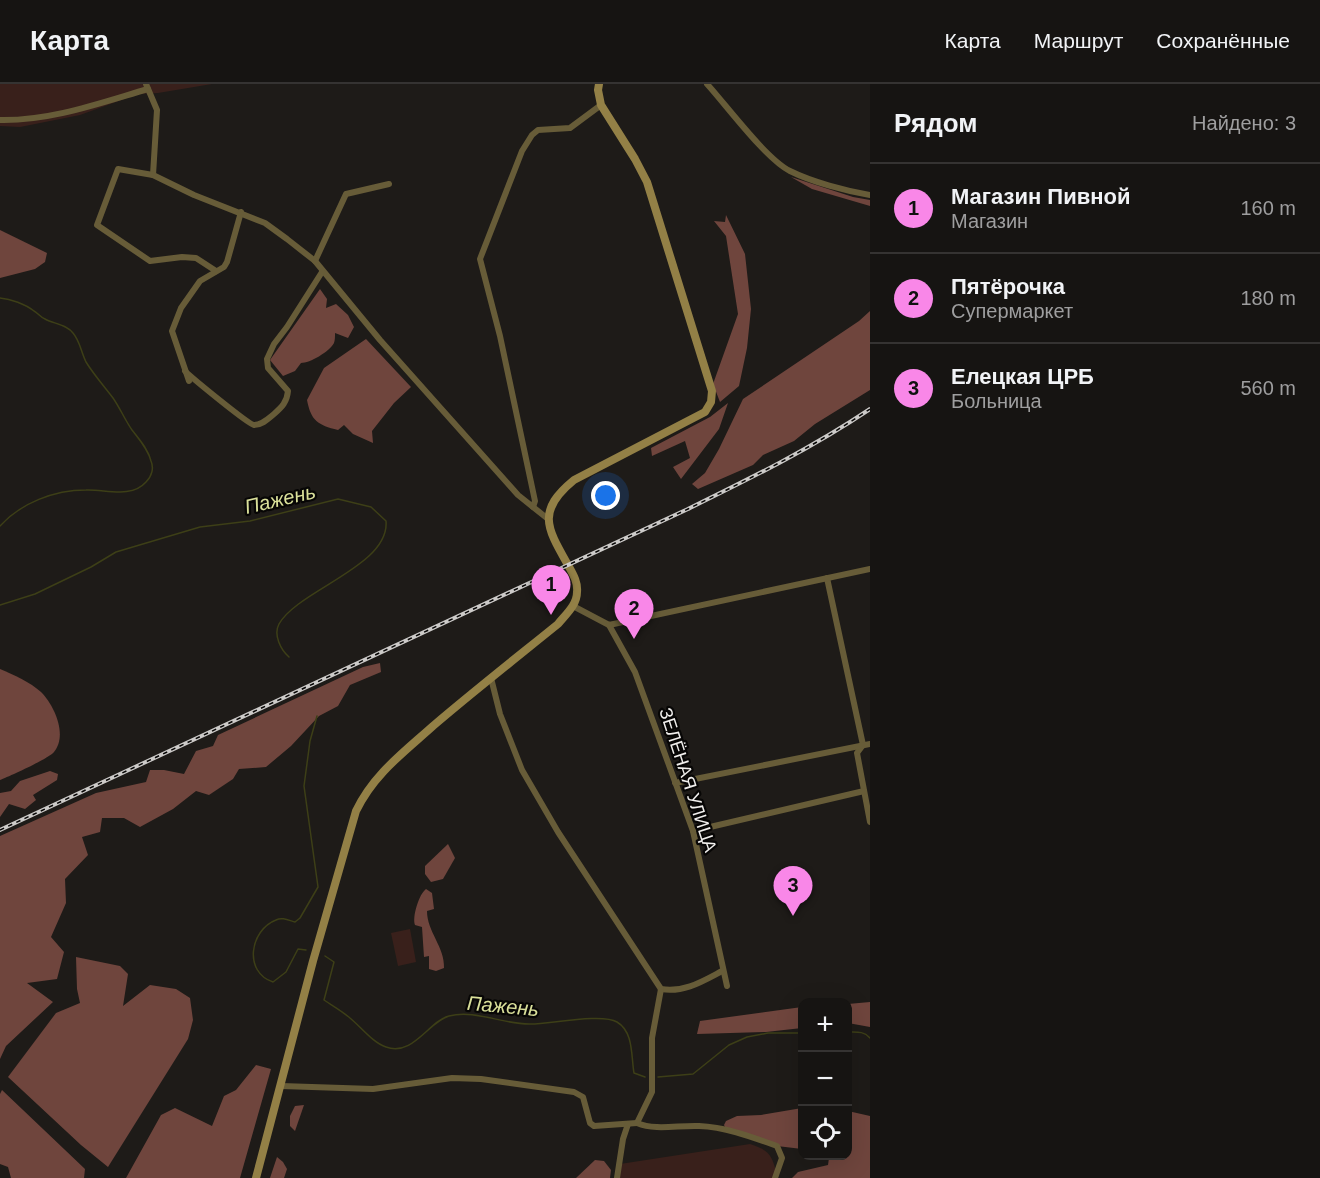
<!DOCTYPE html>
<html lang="ru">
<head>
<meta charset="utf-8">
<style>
  body { margin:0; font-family:Arial,sans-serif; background:#232120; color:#f1f3f6 }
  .controls { position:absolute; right:18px; bottom:18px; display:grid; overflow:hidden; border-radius:12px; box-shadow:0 6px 24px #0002 }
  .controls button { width:54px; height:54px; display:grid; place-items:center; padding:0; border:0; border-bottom:2px solid #353332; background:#161412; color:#f1f3f6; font:30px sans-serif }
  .you { position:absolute; left:606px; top:412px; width:21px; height:21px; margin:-15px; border:4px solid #fff; border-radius:50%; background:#1a73e8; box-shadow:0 0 0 9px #1a73e833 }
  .badge { display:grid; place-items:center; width:39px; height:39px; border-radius:50%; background:#f987e8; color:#111; font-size:20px; font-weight:700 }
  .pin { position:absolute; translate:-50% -50px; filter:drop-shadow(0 2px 3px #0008) }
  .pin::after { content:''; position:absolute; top:32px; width:21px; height:18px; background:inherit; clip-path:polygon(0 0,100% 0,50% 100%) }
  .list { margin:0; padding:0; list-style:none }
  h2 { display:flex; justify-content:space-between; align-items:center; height:78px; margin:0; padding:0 24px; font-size:26px }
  h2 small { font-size:20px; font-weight:400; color:#9e9e9f }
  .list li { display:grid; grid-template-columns:39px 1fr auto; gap:18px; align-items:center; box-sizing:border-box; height:90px; padding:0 24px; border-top:2px solid #353332 }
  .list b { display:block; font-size:22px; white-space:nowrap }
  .list p { margin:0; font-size:20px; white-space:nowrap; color:#9e9e9f }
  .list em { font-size:20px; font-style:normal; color:#9e9e9f }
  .icon { flex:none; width:33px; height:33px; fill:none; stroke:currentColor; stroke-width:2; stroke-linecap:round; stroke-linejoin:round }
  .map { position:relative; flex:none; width:870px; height:1094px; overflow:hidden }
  header { display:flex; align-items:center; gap:36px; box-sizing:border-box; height:84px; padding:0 30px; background:#161412; border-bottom:2px solid #353332 }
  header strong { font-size:28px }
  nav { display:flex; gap:33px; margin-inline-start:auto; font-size:21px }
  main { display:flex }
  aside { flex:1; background:#161412 }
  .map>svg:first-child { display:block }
  .green { fill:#39201b }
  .forest { fill:#6f453d }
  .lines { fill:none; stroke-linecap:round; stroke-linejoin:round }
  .stream { stroke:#3d3f17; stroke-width:1.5 }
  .street { stroke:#675c38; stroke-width:6 }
  .secondary { stroke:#938046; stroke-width:8 }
  .rail-casing { stroke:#cccac8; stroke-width:4 }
  .rail { stroke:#070605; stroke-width:1.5; stroke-dasharray:4.5; stroke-linecap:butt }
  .labels { text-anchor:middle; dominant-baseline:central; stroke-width:4.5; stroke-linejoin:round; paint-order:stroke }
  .street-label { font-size:18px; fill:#f1efed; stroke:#070605 }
  .water-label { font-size:20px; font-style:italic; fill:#dae09a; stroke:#070605 }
</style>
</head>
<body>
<header>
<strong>Карта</strong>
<nav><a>Карта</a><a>Маршрут</a><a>Сохранённые</a></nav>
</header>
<main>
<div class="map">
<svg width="870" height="1094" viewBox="0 0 870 1094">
  <rect width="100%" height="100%" fill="#1e1b18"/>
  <!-- green -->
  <g class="green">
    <path d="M0 0H212L158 9 138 10 80 31 20 43 0 42Z"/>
    <path d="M410 845 416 878 398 882 391 849Z"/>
    <path d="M750 1060C770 1067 771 1070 777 1090L775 1094H617L620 1080Z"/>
  </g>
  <!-- forest -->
  <g class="forest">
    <path d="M791 93 853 113 870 116V122L812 105Z"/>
    <path d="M726 131 745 170 751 225 747 264 739 302 720 318 713 300 738 230 726 152 714 137 725 138Z"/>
    <path d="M0 146 47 169 45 178 35 185 0 194Z"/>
    <path d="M320 205 327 215 326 224 336 220 348 231 354 243 348 254 335 249C335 253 335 256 334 259 329 268 310 279 301 279L295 287 283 292 270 276Z"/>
    <path d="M870 227V306L815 340 794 357 763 371 753 381 698 405 692 400 705 389 719 365 743 315 859 237Z"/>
    <path d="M366 255 411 303 394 319 372 347 373 359 353 350 344 341 338 346C318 341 311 337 307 316L324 284Z"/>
    <path d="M728 319 719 345 681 395 673 383 690 374 685 357 652 372 651 364 710 333Z"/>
    <path d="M380 579 381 588 350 601 338 622 319 632 291 662 266 683 239 685 233 695 209 711 196 707 173 725 140 743 124 734H102L100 748 82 753 88 771 65 795 66 819 51 853 64 868 57 895 27 899 53 918 6 962 0 975V752L96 709 146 698 150 686H164L184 690 196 667 213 662 218 651 363 583Z"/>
    <path d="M0 585C14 591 30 598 41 608 54 621 68 651 54 668 48 675 10 692 0 696Z"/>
    <path d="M50 687 58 690 57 696 33 711 36 716 25 725 9 720 0 733V709L11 707 20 697Z"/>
    <path d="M448 760 455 774 443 795 431 798 425 790V782Z"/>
    <path d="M426 805 432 809 434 825 427 827C427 848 445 863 444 884L436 887 429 885V872L424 873 422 843 415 841C412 833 419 810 426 805Z"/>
    <path d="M76 873 120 882 128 890 123 922 150 901 176 905 190 914 193 936 188 955 108 1083 81 1061 8 993 56 929 80 919 77 905Z"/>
    <path d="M870 918V943L848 939V920Z"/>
    <path d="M802 923V944L766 948 697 950 700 937Z"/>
    <path d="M256 981 271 985 240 1094H126L161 1031 175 1024 212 1042 224 1012 236 1006Z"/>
    <path d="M2 1006 85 1085 84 1094H11L8 1083 0 1080V1010Z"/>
    <path d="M304 1021 295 1047 290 1042V1032L295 1022Z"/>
    <path d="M802 1024V1065L777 1062 727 1047 724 1041 726 1037 737 1032 761 1031Z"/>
    <path d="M848 1027 870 1032V1094H792L798 1088 828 1081 829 1074 825 1072H848Z"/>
    <path d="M277 1073 283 1078 287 1085 284 1094H270Z"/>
    <path d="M595 1076 604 1077 611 1086 610 1094H576Z"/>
  </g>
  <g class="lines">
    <!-- stream -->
    <g class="stream">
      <path d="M0 214C11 215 25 220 34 227 38 229 40 233 45 235 54 240 66 240 73 249 80 257 81 268 86 278 94 291 104 302 113 314 120 324 125 336 132 346 139 355 148 365 151 377 154 384 152 392 146 398 131 415 105 405 86 406 54 406 21 419 0 442"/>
      <path d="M0 521 35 510 91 483 116 468 200 443 250 437 338 415 371 423 386 437C390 482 298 506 279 540 273 551 281 566 289 573"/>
      <path d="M306 866 298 865 286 888 273 898C243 888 250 846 276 836 282 833 288 836 295 838L300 834 318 803 304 702 310 657 317 632"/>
      <path d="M325 872 334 878 324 916C333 922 342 927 350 934 361 943 373 959 386 963 413 973 429 937 449 932 475 925 504 941 531 940 550 940 602 929 617 938 634 948 631 973 634 989L645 993"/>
      <path d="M848 948C857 948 864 947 870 954"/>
      <path d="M658 993 693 990 729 961 747 953 768 949H802"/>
    </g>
    <!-- street -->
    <g class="street">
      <path d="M146 0 157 26 153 91"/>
      <path d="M707 0C727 22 766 75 790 87 812 98 846 107 870 111"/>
      <path d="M0 36C51 37 100 19 148 5"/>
      <path d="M315 177 346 110 389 100"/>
      <path d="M216 187 196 174 182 173 150 177 97 141 118 85 153 91 194 111 265 139 287 155 315 177 380 256 518 411 548 435"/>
      <path d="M185 287C192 294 248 340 254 341 262 341 268 335 274 330 282 323 287 318 288 307L268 284 267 275 274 260 287 243 322 188"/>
      <path d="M189 297 172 247 181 224 200 197 224 183 227 178 241 128"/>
      <path d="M533 423 535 417 500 252 480 175 522 67 532 51 538 46 570 44 601 21"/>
      <path d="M827 494 863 661 857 669 870 738"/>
      <path d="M573 522 609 541 870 485"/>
      <path d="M609 541 635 588 693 747 727 902"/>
      <path d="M491 594 500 630 522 686 558 748 661 905C684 909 703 897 722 887"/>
      <path d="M675 699 870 660"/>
      <path d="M693 747 864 707"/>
      <path d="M661 905 652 954V1008L637 1039C656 1047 678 1041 699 1042 726 1043 752 1053 777 1062L782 1074 775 1094"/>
      <path d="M281 1002 373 1005 452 994 481 995 574 1008 583 1013 590 1039 594 1042 637 1039"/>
      <path d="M617 1094 623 1055 628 1040"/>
    </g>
    <!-- secondary -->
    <path class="secondary" d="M256 1094 313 877 356 727C374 690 403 669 433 642 474 607 516 574 558 540 566 530 577 521 577 508 578 498 573 490 568 481 547 444 536 427 574 396L705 328 711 318 712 307 647 98 635 75 601 21 598 6 599 0"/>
    <!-- rail casing -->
    <g class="rail-casing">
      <path id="rail" d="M0 746 688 425C751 394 812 364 870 325"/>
    </g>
    <!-- rail -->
    <use href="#rail" class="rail"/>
  </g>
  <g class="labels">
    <!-- street labels -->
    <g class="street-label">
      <text transform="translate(688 696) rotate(72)">ЗЕЛЁНАЯ УЛИЦА</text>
    </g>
    <!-- water labels -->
    <g class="water-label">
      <text transform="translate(280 415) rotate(-13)">Пажень</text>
      <text transform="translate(503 922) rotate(5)">Пажень</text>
    </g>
  </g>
</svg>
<div class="controls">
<button>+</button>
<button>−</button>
<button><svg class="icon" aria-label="locate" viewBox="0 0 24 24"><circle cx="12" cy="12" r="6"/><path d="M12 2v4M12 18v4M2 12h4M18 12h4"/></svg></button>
</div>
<div class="you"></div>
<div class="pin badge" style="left:551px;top:531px">1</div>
<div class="pin badge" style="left:634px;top:555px">2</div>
<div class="pin badge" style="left:793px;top:832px">3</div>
</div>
<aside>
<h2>Рядом<small>Найдено: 3</small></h2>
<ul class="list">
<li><span class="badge">1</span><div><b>Магазин Пивной</b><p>Магазин</p></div><em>160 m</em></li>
<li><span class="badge">2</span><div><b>Пятёрочка</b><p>Супермаркет</p></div><em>180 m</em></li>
<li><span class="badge">3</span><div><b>Елецкая ЦРБ</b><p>Больница</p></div><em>560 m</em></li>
</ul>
</aside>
</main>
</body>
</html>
